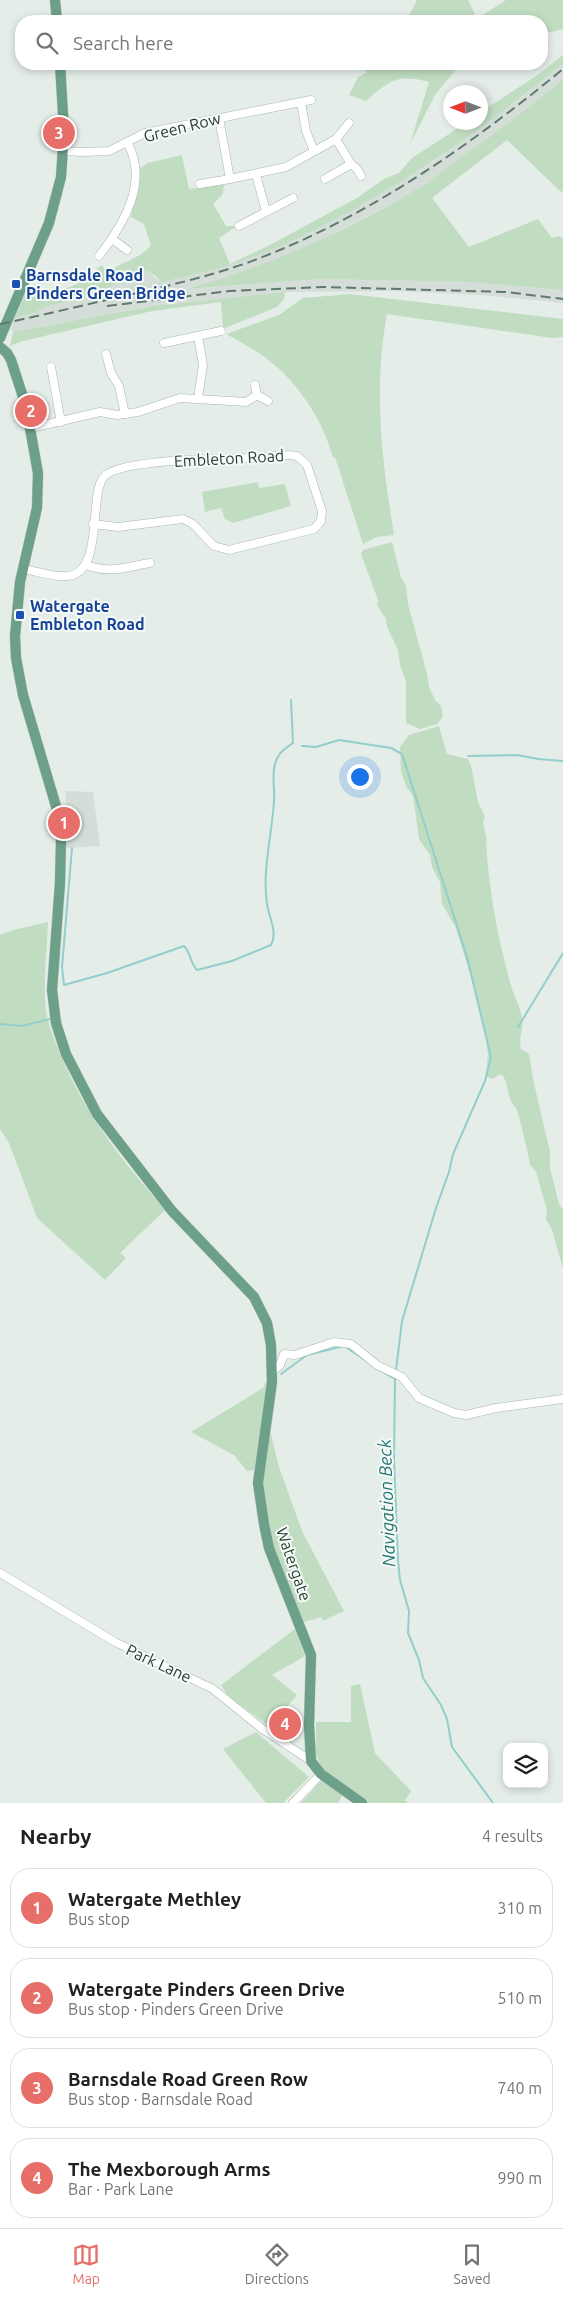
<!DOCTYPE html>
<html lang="en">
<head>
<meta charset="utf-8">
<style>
  body { margin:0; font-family:Ubuntu,sans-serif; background:#f6f6f6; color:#202124 }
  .controls { position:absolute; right:15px; bottom:15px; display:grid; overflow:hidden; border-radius:10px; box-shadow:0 2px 8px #0003 }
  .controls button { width:45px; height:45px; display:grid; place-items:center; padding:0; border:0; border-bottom:1px solid #e0e0e0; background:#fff; color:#202124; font:25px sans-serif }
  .compass { position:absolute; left:443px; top:85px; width:45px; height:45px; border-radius:50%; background:#fff; box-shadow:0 2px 8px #0003; rotate:270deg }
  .you { position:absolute; left:359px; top:776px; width:18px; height:18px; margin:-12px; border:4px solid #fff; border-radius:50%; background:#1a73e8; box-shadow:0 0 0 8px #1a73e833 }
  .badge { display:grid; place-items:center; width:32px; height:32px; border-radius:50%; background:#e86f69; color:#fff; font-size:16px; font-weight:700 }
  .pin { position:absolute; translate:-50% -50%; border:2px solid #fff; box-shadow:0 1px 5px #0006 }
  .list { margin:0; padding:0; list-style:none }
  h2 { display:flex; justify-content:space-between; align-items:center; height:65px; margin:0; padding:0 20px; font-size:21px }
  h2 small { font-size:16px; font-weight:400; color:#757577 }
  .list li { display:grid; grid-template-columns:32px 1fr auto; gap:15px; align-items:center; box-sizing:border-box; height:80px; margin:0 10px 10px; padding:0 10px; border:1px solid #e0e0e0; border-radius:20px }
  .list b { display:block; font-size:19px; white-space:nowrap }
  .list p { margin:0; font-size:16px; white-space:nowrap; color:#757577 }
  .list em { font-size:16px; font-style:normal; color:#757577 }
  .icon { flex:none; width:28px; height:28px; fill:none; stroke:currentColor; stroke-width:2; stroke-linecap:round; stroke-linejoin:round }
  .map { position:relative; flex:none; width:563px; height:1803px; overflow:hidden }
  .search { position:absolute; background:#fff; box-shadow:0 2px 8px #0003; left:15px; right:15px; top:15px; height:55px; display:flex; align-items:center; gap:12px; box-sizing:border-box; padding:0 18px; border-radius:20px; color:#757577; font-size:19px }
  .sheet { height:425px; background:#fff }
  nav { display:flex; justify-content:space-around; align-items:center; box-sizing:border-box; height:70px; border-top:1px solid #e0e0e0; background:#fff; font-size:14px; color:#757577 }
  nav a { display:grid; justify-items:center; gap:2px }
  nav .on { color:#e86f69 }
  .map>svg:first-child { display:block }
  .built { fill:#d4ddd7 }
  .green { fill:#c0ddc2 }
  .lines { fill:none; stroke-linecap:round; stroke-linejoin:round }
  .stream { stroke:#92cecb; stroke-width:2 }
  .minor-casing { stroke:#a8b5ae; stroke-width:9 }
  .major-casing { stroke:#c2c9c6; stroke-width:11 }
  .minor { stroke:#fff; stroke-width:8 }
  .major { stroke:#6da089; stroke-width:10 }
  .rail { stroke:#60796e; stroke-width:2; stroke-dasharray:10 5; stroke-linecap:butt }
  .transit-dot { fill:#1a4fb4; stroke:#f6faf7; stroke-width:2 }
  .labels { text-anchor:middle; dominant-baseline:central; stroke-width:4; stroke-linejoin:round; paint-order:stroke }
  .street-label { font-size:16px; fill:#263e33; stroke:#f6faf7 }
  .transit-label { font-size:16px; font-weight:bold; fill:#164399; stroke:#f6faf7; text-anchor:start }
  .water-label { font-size:18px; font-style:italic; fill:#237774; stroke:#f6faf7 }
</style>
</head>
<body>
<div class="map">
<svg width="563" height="1803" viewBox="0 0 563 1803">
  <rect width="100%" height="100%" fill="#e5ede8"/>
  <!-- built -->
  <g class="built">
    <path d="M563 64V79L511 122 415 191 318 242 276 260 232 276 191 289 321 279 470 282 563 290V303L483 295 392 291 285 292 153 306 13 332 11 329 15 318 37 312 42 308 74 300 125 281 147 270 161 283 240 262 302 235 371 200 433 162 517 101Z"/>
    <path d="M65 791 93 792 100 846 66 848 65 828 69 827Z"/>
  </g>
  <!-- green -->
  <g class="green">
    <path d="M417 0H468L478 21H406Z"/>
    <path d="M506 0H563V29L542 34V21H484L481 16Z"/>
    <path d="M563 55V64C469 140 369 211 256 256 226 268 192 274 161 283L157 277 147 270 125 281 74 300 42 308 37 312 15 318 25 293C57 295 79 288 101 265L108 271 140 255 151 246 144 224 131 217 140 168 148 163 182 155 189 189 224 184 223 194 213 204 226 226H234V228L219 238 230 264 268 246 357 198 384 179 399 173 412 158 466 123 480 122 481 112 539 74Z"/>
    <path d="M364 64H461L435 95 410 144 429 82C397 74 390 80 366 101L349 95 358 77 366 73Z"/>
    <path d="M563 79V191L561 192 507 140 432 198 469 247 538 219 552 238 559 236 563 238V290L470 282 321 279 187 289C267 267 342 233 414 191 429 182 443 171 457 160 494 135 529 108 563 79Z"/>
    <path d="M285 292 284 299 277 307 225 328 223 327 221 302 152 311 23 341 10 346 13 332 153 306Z"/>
    <path d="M350 294 563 319V337L552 338 387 314C373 390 382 460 394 535L377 537 363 544 335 457H333C322 419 298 382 266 358 254 349 240 342 226 334L279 315 303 298Z"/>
    <path d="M258 482 259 488 285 484 291 506 233 523 225 519 221 508 205 512 202 492Z"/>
    <path d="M392 542 401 577 406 586 408 604 427 674 429 687 435 700 441 706 443 716 437 724 420 729 406 723V681L400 665 398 650 387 627 386 619 377 605 378 600 361 554 363 550Z"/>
    <path d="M439 726 447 754 468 759 471 766 478 802 485 816 483 822 486 837C488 886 497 935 510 982 513 994 520 1006 522 1018 524 1029 518 1039 521 1049L529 1054 533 1079 550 1152V1168L559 1204 563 1210V1268L552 1230 546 1219 547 1210 536 1172 530 1165C530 1160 519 1114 516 1108 514 1105 511 1103 510 1099 507 1090 508 1081 501 1074L492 1079 486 1076 488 1054 486 1039 471 977 455 926 442 904 440 882 432 867 430 855 419 839 413 796 407 788 401 772 400 747 409 735Z"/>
    <path d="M48 922C47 953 42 986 47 1017 50 1030 56 1043 61 1056 85 1114 124 1163 165 1210L120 1253 126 1258 105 1280 37 1218 9 1143 0 1129V935L13 930Z"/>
    <path d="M267 1380 264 1414 254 1470 247 1471 234 1455 191 1432 263 1388Z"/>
    <path d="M268 1434H271L278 1464 302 1531 344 1611 323 1621 321 1617 304 1622 276 1557 270 1531 262 1484Z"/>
    <path d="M295 1629 305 1656 272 1675 297 1695 270 1727 229 1697 221 1685Z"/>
    <path d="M360 1684 375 1753 411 1791 405 1800 408 1803H369L331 1776 321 1766 316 1754V1722H351V1686Z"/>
    <path d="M256 1732 309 1777 283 1803H266L223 1749Z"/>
    <path d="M321 1781 343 1794 338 1803H301Z"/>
  </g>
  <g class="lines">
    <!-- stream -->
    <g class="stream">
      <path d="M302 746 316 747 339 740 391 748 402 754 467 957 491 1057 485 1081 453 1154 449 1172 436 1208 402 1321 396 1370"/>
      <path d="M468 756 517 755 538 759 563 761"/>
      <path d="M72 848 62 967 64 985 107 973 184 946C191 953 190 963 197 970L232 961 271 945C278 932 269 918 267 904 262 870 272 835 274 801 275 786 270 768 279 755 282 750 289 746 293 743L291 700"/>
      <path d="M0 1024 22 1026 50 1019"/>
      <path d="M518 1027 563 953"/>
      <path d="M376 1368 395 1379 394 1459 398 1561 400 1580 409 1611 408 1633 419 1660 423 1678 441 1705 447 1719 452 1747 493 1803"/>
      <path d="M281 1374 307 1355 344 1346 371 1364"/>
    </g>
    <!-- minor casing -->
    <g class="minor-casing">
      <g id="minor">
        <path d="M301 102 306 131 314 151"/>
        <path d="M219 118 230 179 286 167 336 139 349 123"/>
        <path d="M336 139 351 164 357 169 361 176"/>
        <path d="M64 151 81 152 109 151 145 133 311 100"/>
        <path d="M256 175 266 211"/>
        <path d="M325 179 351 164"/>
        <path d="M200 184 230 179"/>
        <path d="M239 226 293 198"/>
        <path d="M112 239 127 250"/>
        <path d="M99 256C123 225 149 183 128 144"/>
        <path d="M164 343 221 331"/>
        <path d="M106 354 111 373 119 386 125 414"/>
        <path d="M51 367 61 422"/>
        <path d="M255 385 257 395 268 401"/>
        <path d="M198 398 203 365 198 336"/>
        <path d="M31 428 100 412 117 415 138 412 180 398 246 402 257 395"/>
        <path d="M86 565C110 574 126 567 150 563"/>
        <path d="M23 569C37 571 55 578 68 576 95 573 93 529 96 508 97 498 97 487 103 478 116 458 229 459 255 458 268 458 284 453 297 456L307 465 322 511 321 521 314 529 229 550 214 546 193 524 183 519 118 527 93 524"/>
        <path d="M272 1372 280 1365 284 1354 295 1355 334 1342 351 1344 377 1365 402 1377 419 1398 454 1413 466 1415 496 1408 563 1399"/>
        <path d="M0 1573 115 1642 213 1689 261 1728 311 1761"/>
        <path d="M293 1803 321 1774"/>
      </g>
    </g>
    <!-- major casing -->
    <g class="major-casing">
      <g id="major">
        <path d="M55 0 57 21"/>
        <path d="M0 338 49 223 61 177 64 131 60 64"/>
        <path d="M0 347 7 353 11 360 26 406 38 473 37 508 20 582 15 636 16 658 23 695 58 813 61 839 60 883 52 990 56 1023 66 1054 97 1114 172 1211 254 1297 267 1323 271 1345 272 1382 258 1483 264 1524 269 1548 311 1655 309 1725 311 1761 321 1774 362 1803"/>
      </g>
    </g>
    <!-- minor -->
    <use href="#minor" class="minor"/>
    <!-- major -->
    <use href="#major" class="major"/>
    <!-- rail -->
    <g class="rail">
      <path d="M107 306 230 291 324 287 506 292 563 299"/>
      <path d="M0 324C44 315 88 304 133 294 175 284 219 274 260 258 371 215 472 144 563 69"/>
    </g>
  </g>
  <!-- markers -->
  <g class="transit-dot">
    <rect x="11" y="279" width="10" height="10" rx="2.5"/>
    <rect x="15" y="610" width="10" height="10" rx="2.5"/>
  </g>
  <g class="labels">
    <!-- street labels -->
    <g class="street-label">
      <text transform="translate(182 127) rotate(-14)">Green Row</text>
      <text transform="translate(229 458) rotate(-3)">Embleton Road</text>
      <text transform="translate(294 1564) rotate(71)">Watergate</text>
      <text transform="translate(159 1663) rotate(25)">Park Lane</text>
    </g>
    <!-- transit labels -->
    <g class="transit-label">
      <text x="26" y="275">Barnsdale Road<tspan x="26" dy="18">Pinders Green Bridge</tspan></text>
      <text x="30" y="606">Watergate<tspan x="30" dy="18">Embleton Road</tspan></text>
    </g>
    <!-- water labels -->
    <g class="water-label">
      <text transform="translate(386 1503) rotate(-92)">Navigation Beck</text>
    </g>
  </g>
</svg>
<div class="controls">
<button><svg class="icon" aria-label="layers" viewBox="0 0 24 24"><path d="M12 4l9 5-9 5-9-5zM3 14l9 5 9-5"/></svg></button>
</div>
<svg class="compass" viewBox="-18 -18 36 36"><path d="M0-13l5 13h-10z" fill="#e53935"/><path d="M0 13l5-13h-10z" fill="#757577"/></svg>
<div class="you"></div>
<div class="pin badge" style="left:64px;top:823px">1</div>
<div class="pin badge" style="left:31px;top:411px">2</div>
<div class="pin badge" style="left:59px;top:133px">3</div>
<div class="pin badge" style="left:285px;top:1724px">4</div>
<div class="search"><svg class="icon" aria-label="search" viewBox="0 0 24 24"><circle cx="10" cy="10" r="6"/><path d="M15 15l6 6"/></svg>Search here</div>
</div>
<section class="sheet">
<h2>Nearby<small>4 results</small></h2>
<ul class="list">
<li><span class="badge">1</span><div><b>Watergate Methley</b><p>Bus stop</p></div><em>310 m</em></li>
<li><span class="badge">2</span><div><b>Watergate Pinders Green Drive</b><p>Bus stop · Pinders Green Drive</p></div><em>510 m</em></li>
<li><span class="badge">3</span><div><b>Barnsdale Road Green Row</b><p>Bus stop · Barnsdale Road</p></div><em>740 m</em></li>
<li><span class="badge">4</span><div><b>The Mexborough Arms</b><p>Bar · Park Lane</p></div><em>990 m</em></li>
</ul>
</section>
<nav>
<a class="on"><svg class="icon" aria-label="map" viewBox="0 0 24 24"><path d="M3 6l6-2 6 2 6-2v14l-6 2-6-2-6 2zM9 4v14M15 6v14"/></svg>Map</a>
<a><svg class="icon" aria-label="directions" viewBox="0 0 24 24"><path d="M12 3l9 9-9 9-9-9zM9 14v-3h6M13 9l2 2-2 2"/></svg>Directions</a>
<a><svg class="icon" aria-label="saved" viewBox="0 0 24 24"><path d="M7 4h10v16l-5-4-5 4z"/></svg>Saved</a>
</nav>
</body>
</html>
